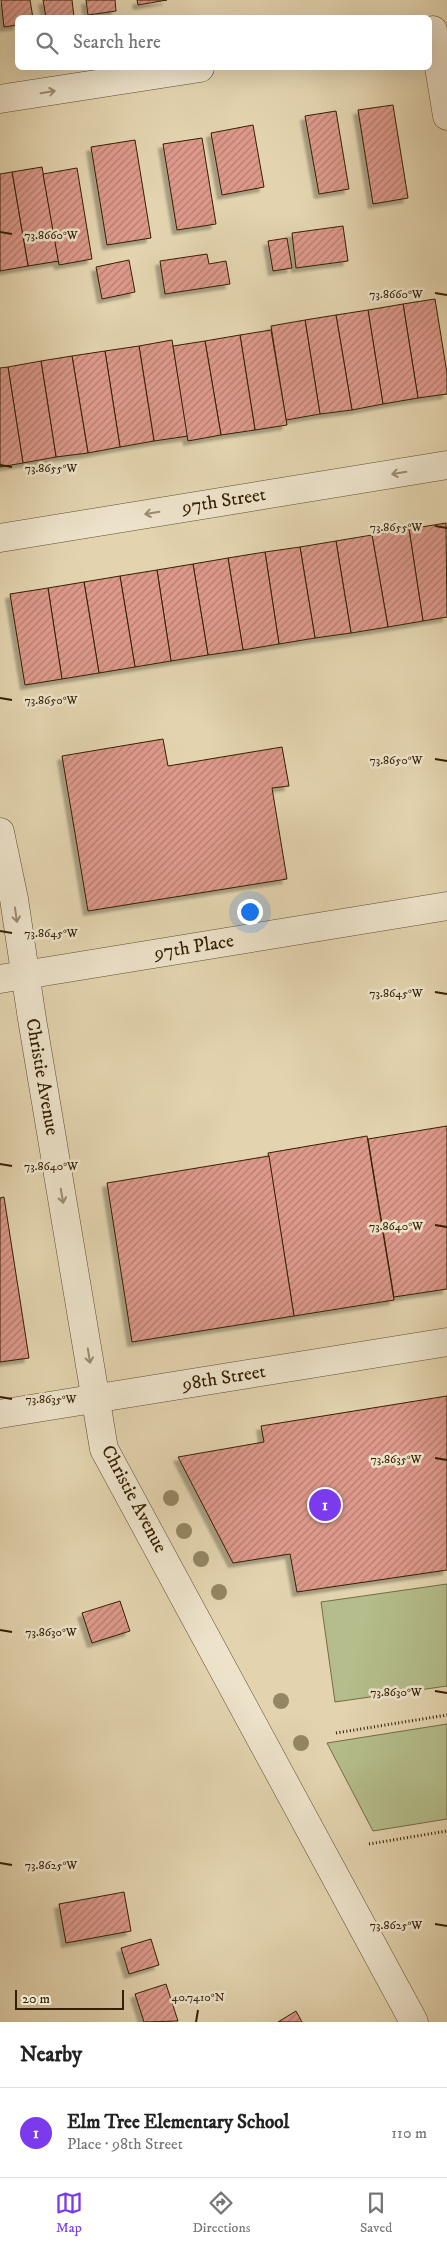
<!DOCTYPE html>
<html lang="en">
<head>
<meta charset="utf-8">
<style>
  body { margin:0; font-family:"IM FELL DW Pica",serif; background:#f6f6f6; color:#222 }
  .scale { position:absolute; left:15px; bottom:12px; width:109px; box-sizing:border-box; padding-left:5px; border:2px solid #341f00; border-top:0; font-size:14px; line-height:18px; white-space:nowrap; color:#341f00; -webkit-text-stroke:4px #ede3cb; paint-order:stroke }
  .you { position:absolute; left:249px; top:911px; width:18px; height:18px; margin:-12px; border:4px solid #fff; border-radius:50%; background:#1a73e8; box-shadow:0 0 0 8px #1a73e833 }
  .badge { display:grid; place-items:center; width:32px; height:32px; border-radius:50%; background:#7c3aed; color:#fff; font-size:16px; font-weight:700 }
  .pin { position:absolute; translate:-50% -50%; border:2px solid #fff; box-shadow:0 1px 5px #0006 }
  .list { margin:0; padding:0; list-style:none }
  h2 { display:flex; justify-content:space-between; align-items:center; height:65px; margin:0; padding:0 20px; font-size:21px }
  h2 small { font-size:16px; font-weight:400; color:#767676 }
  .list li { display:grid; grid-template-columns:32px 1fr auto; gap:15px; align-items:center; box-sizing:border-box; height:90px; padding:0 20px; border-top:1px solid #e0e0e0 }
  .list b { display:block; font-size:19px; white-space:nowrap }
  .list p { margin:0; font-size:16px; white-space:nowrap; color:#767676 }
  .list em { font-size:16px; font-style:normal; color:#767676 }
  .icon { flex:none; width:28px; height:28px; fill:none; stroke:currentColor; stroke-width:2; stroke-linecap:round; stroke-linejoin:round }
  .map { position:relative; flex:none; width:447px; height:2022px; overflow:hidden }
  .search { position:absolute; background:#fff; box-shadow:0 5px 20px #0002; left:15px; right:15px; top:15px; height:55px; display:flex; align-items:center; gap:12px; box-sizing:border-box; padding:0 18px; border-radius:8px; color:#767676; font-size:19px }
  .sheet { height:155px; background:#fff }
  nav { display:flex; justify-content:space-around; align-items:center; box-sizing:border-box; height:70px; border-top:1px solid #e0e0e0; background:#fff; font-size:14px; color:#767676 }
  nav a { display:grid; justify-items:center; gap:2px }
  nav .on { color:#7c3aed }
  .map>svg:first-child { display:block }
  .grass { fill:#b4bd8b; stroke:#746e46 }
  .building { fill:url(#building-hatch); stroke:#341f00; filter:url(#shadow) }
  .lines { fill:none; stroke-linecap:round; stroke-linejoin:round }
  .minor-casing { stroke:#604c2c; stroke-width:29 }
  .path { stroke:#341f00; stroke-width:3; stroke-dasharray:1 2.5; stroke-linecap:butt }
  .minor { stroke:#ede3cb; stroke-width:28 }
  .tree { fill:#948662 }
  .oneway { stroke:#9a8b70 }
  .ticks { fill:none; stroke:#341f00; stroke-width:2 }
  .labels { text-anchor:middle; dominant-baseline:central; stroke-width:5; stroke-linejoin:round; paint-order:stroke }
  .street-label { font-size:19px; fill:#341f00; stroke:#ede3cb }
  .ticks-label { font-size:12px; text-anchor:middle; fill:#341f00; stroke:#ede3cb; stroke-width:5; stroke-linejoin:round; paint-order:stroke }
</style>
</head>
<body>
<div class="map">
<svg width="447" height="2022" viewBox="0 0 447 2022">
  <defs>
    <pattern id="building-hatch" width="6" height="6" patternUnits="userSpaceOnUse" patternTransform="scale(1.25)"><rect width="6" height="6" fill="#dd998b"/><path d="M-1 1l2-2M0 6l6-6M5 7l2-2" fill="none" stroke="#b47c6f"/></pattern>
    <filter id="shadow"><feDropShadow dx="-4.5" dy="4.5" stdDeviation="1" flood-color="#0004"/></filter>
  </defs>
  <rect width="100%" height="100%" fill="#e3d4af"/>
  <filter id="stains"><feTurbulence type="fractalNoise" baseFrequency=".004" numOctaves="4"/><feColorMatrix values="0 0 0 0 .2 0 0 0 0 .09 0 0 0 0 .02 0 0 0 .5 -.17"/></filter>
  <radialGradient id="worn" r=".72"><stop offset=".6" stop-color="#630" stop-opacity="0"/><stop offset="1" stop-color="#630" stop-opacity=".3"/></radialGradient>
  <!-- grass -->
  <g class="grass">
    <path d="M447 1584V1686L335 1702 321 1602Z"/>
    <path d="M447 1724V1819L373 1831 327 1743Z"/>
  </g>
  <!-- building -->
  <g class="building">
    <path d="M1 0H30L33 18H18V25L4 27Z"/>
    <path d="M43 0H72L74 17 46 18Z"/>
    <path d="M86 0H115L116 11 88 15Z"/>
    <path d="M137 0H167L138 5Z"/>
    <path d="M393 105 408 198 373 204 358 110Z"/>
    <path d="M336 111 349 189 319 194 305 116Z"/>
    <path d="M253 125 264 187 222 195 211 133Z"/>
    <path d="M202 138 216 224 177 230 163 144Z"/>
    <path d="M135 140 151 238 107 245 91 147Z"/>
    <path d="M42 167 59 261 28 266 12 172Z"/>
    <path d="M77 168 92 259 59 265 43 174Z"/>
    <path d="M12 172 28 266 0 271V174Z"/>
    <path d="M343 226 348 261 296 268 292 233Z"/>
    <path d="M287 238 292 268 273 271 268 241Z"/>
    <path d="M207 254 209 264 226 261 230 284 165 294 160 261Z"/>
    <path d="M129 260 135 292 102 299 96 267Z"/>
    <path d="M435 299 447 373V394L418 398 403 304Z"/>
    <path d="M403 304 418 398 383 404 368 310Z"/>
    <path d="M368 310 383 404 352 410 336 315Z"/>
    <path d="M336 315 352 410 320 414 305 320Z"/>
    <path d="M305 320 320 414 286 420 271 326Z"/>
    <path d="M271 330 287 425 255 430 240 335Z"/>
    <path d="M240 335 255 430 221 435 205 341Z"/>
    <path d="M172 340 188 436 154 441 139 346Z"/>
    <path d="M205 341 221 435 188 441 173 346Z"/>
    <path d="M139 346 154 441 120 447 105 351Z"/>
    <path d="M105 351 120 447 88 453 72 356Z"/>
    <path d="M72 356 88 453 56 457 41 361Z"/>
    <path d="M41 361 56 457 23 463 8 367Z"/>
    <path d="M8 367 23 463 0 467V368Z"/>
    <path d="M446 523 447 617 423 621 409 529Z"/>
    <path d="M409 529 423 621 388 627 372 535Z"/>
    <path d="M372 535 388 627 351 633 336 541Z"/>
    <path d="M336 541 351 633 315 638 300 547Z"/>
    <path d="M300 547 315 638 279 644 265 552Z"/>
    <path d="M265 552 279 644 243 650 228 558Z"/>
    <path d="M228 558 243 650 208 655 193 564Z"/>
    <path d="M193 564 208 655 171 661 157 570Z"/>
    <path d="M157 570 171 661 135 667 120 576Z"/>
    <path d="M120 576 135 667 99 673 84 582Z"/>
    <path d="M84 582 99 673 62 679 48 588Z"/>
    <path d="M48 588 62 679 25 685 10 594Z"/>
    <path d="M163 739 168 766 282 747 289 786 272 788 287 879 88 911 62 756Z"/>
    <path d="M447 1126V1289L394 1297 368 1139Z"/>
    <path d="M367 1136 394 1300 294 1316 268 1153Z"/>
    <path d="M269 1156 294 1316 132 1342 107 1183Z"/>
    <path d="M4 1197 29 1358 0 1362V1198Z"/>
    <path d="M447 1396V1570L297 1592 290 1554 233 1563 178 1457 264 1442 261 1426Z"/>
    <path d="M120 1601 130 1631 92 1643 82 1613Z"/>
    <path d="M124 1892 131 1931 66 1943 59 1904Z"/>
    <path d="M151 1939 159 1965 129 1974 121 1948Z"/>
    <path d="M166 1984 178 2021 144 2022 135 1994Z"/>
    <path d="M296 2011 302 2022H278Z"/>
  </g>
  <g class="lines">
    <!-- minor casing -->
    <g class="minor-casing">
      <g id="minor">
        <path d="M433 30 447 116"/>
        <path d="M0 99 200 68"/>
        <path d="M0 538 447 465"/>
        <path d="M0 832 14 899 32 1019 104 1449 414 2022"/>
        <path d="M0 979 447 906"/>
        <path d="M0 1414 447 1342"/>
      </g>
    </g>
    <!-- path -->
    <g class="path">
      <path d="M336 1733 447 1715"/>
      <path d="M369 1844 447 1831"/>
    </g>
    <!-- minor -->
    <use href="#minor" class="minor"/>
  </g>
  <!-- trees -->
  <g class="tree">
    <circle cx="171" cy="1498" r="8"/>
    <circle cx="184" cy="1531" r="8"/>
    <circle cx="201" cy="1559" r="8"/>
    <circle cx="219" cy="1592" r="8"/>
    <circle cx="281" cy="1701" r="8"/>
    <circle cx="301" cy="1743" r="8"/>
  </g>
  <!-- one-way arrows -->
  <defs><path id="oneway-shaft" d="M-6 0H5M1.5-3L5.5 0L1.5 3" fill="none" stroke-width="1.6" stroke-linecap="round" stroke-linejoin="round" transform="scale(1.25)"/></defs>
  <g class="oneway">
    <use href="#oneway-shaft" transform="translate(48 92) rotate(-9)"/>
    <use href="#oneway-shaft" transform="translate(399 473) rotate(171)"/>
    <use href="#oneway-shaft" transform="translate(152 513) rotate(171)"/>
    <use href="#oneway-shaft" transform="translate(16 915) rotate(82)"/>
    <use href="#oneway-shaft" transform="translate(62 1196) rotate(80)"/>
    <use href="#oneway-shaft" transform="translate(89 1356) rotate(81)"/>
  </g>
  <!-- ticks -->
  <path class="ticks" d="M0 232 12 234M435 293 447 295M0 465 12 467M435 526 447 528M0 698 12 700M435 759 447 761M0 931 12 933M435 992 447 994M0 1164 12 1166M435 1225 447 1227M0 1397 12 1399M435 1458 447 1460M0 1630 12 1632M435 1691 447 1693M0 1863 12 1865M435 1924 447 1926M196 2022 198 2010"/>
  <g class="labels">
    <!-- street labels -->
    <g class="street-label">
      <text transform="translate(224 501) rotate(-9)">97th Street</text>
      <text transform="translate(194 947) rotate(-9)">97th Place</text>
      <text transform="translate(42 1077) rotate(80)">Christie Avenue</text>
      <text transform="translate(224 1378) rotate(-9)">98th Street</text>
      <text transform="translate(134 1499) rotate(62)">Christie Avenue</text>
    </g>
  </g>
  <g class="ticks-label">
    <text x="51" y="239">73.8660°W</text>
    <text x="396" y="298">73.8660°W</text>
    <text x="51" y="472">73.8655°W</text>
    <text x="396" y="531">73.8655°W</text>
    <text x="51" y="704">73.8650°W</text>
    <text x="396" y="764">73.8650°W</text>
    <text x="51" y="937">73.8645°W</text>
    <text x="396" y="997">73.8645°W</text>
    <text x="51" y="1170">73.8640°W</text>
    <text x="396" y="1230">73.8640°W</text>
    <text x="51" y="1403">73.8635°W</text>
    <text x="396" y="1463">73.8635°W</text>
    <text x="51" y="1636">73.8630°W</text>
    <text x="396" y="1696">73.8630°W</text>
    <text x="51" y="1869">73.8625°W</text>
    <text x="396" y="1929">73.8625°W</text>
    <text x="198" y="2001">40.7410°N</text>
  </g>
  <rect width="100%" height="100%" filter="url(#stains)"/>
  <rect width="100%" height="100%" fill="url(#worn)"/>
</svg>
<div class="scale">20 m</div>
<div class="you"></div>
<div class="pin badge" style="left:325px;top:1505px">1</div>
<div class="search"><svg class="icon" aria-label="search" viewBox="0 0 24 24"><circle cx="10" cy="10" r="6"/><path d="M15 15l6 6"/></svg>Search here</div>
</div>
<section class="sheet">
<h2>Nearby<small></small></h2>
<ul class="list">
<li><span class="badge">1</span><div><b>Elm Tree Elementary School</b><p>Place · 98th Street</p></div><em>110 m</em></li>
</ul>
</section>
<nav>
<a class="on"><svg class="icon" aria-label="map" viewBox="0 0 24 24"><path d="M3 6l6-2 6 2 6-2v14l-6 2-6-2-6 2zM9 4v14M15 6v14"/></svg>Map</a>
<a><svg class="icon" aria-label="directions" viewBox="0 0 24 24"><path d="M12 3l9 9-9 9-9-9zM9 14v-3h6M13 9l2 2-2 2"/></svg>Directions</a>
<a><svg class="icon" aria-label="saved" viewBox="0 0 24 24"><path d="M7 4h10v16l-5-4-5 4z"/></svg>Saved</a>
</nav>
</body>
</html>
